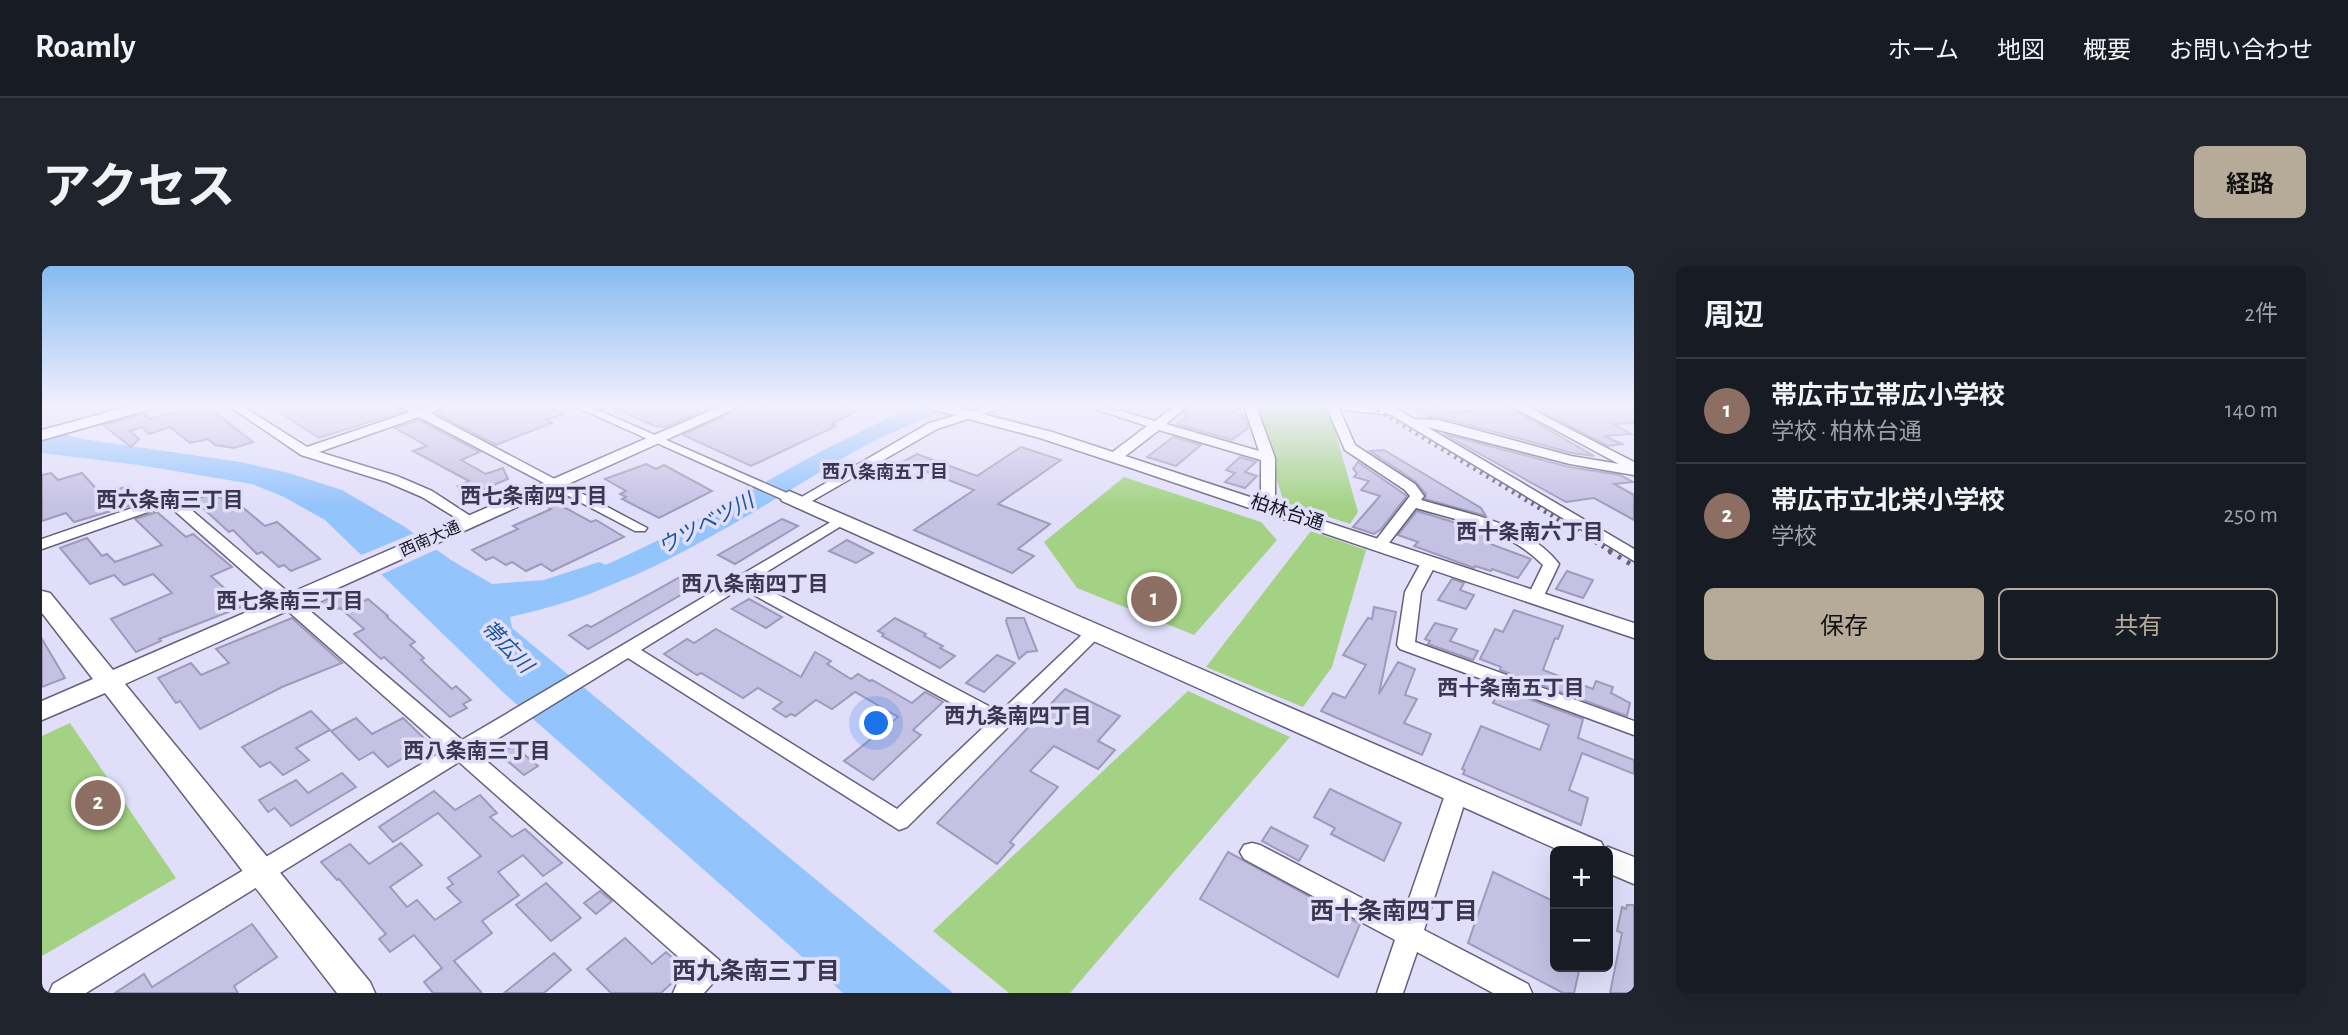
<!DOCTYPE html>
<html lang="ja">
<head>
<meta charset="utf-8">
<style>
  body { margin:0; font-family:"Alegreya Sans","Noto Sans JP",sans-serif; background:#20242c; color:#f1f3f6 }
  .controls { position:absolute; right:21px; bottom:21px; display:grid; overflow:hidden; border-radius:10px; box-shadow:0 7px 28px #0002 }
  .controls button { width:63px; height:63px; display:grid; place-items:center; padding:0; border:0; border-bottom:2px solid #363941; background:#171b24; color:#f1f3f6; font:35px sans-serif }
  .you { position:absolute; left:835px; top:458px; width:24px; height:24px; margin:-18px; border:5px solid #fff; border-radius:50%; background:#1a73e8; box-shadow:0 0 0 10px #1a73e833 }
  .badge { display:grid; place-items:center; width:46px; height:46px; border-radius:50%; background:#b6aa98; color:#fff; font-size:23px; font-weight:700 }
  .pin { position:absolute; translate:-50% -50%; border:4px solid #fff; box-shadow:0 2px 7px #0006 }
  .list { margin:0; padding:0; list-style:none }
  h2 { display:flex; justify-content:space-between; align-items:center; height:91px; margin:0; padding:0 28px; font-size:30px }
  h2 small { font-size:23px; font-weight:400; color:#9ea1a6 }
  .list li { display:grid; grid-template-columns:46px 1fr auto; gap:21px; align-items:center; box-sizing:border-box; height:105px; padding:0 28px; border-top:2px solid #363941 }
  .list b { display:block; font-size:26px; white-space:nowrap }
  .list p { margin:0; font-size:23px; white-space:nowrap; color:#9ea1a6 }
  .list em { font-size:23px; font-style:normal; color:#9ea1a6 }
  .actions { display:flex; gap:14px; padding:21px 28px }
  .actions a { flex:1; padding:16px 0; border:2px solid #b6aa98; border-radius:10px; text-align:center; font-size:24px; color:#b6aa98 }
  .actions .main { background:#b6aa98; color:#111 }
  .map { position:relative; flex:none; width:1592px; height:727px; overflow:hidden; border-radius:10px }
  header { display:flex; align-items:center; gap:42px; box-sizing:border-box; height:98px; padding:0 35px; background:#171b24; border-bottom:2px solid #363941 }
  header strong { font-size:33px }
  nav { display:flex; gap:38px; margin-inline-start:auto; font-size:24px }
  .intro { display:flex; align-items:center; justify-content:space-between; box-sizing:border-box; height:168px; padding:0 42px }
  h1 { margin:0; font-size:49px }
  .button { padding:18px 32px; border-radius:10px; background:#b6aa98; color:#111; font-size:24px; font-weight:700 }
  main { display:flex; gap:42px; padding:0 42px }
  aside { flex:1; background:#171b24; border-radius:10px; box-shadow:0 7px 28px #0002 }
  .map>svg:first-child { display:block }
  .green { fill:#a3d284 }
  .water { fill:#94c4fc }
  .pier { fill:#e1defa }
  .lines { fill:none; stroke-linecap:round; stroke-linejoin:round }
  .river { fill:#94c4fc; fill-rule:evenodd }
  .building { fill:#c5c1e3; stroke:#9e9aba; stroke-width:2 }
  .minor-casing { stroke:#64607d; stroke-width:3 }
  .tertiary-casing { stroke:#64607d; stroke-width:3 }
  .minor { fill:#fff; fill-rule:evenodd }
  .tertiary { fill:#fff; fill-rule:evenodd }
  .rail-far1 { stroke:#686678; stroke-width:4.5; stroke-dasharray:2.5 5; stroke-linecap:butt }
  .rail { stroke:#686678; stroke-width:5; stroke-dasharray:3.5 7; stroke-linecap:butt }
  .labels { text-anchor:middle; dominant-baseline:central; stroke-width:7; stroke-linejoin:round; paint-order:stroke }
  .far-street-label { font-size:16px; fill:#161521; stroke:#e1defa }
  .far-neighbourhood-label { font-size:18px; font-weight:bold; fill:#3b3752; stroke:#e1defa }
  .street-label { font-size:19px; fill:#161521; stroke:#e1defa }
  .neighbourhood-label { font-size:21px; font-weight:bold; fill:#3b3752; stroke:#e1defa }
  .water-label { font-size:21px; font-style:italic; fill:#185694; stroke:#e1defa }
  .near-neighbourhood-label { font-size:24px; font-weight:bold; fill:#3b3752; stroke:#e1defa }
</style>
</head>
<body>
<header>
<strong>Roamly</strong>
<nav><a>ホーム</a><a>地図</a><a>概要</a><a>お問い合わせ</a></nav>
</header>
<div class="intro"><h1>アクセス</h1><a class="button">経路</a></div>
<main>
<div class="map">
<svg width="1592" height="727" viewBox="0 0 1592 727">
  <rect width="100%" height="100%" fill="#e1defa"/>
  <!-- green -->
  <g class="green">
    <path d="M1210 140H1286L1316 246 1308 258 1242 236Z"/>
    <path d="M1082 211 1219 256 1235 274 1152 369 1035 322 1002 276Z"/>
    <path d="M1269 265 1324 284 1290 401 1261 441 1164 401Z"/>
    <path d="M1146 425 1248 471 1028 727H967L891 665Z"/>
    <path d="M28 457 134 612 0 690V470Z"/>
  </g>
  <!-- water -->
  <path class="water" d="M0 162 40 173 198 196 247 207 300 224 363 261 409 294 450 318 502 314 557 296 589 309C550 330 511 341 468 351L470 362 911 727H801L463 428 283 254 242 231 210 218 97 199 0 187Z"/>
  <!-- pier -->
  <path class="pier" d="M375 266 398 282 336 310 317 290Z"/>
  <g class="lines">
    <!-- river -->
    <path class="river" d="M875 140H904L901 145C869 158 838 171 808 188 759 216 575 337 528 325L523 319 528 313C652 267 754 189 875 140Z"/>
  </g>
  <!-- building -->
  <g class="building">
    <path d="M136 140H165L211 176 192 182 173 179 166 173 148 177 128 161 107 168 100 161 88 165 97 173 89 181 61 159 102 148 108 153 141 144Z"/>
    <path d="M228 140H357L362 145 277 172Z"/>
    <path d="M407 140H503L521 148 504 154 510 157 454 179 394 147Z"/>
    <path d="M568 140H673L622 161 613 160Z"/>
    <path d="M701 140H798L814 145 789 158 794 160 709 200 641 169Z"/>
    <path d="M1148 140H1200L1190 146 1203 150 1200 152 1204 153 1206 162 1190 174 1135 158 1147 149 1141 147Z"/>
    <path d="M1370 140H1394L1405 147 1467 141 1552 190 1530 187 1398 151H1387Z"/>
    <path d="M1489 140H1592V157L1572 158 1589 168 1562 170 1580 178 1566 180Z"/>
    <path d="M377 154 438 186 419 194 444 208 461 202 466 213 430 228 416 220 427 215 371 185 385 180 353 162Z"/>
    <path d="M1402 168 1527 201 1578 209 1591 216 1572 218 1592 229V254L1552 232 1524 236Z"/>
    <path d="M1131 171 1159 179 1134 200 1105 191Z"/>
    <path d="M979 181 1019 194 956 238 1008 258 976 283 992 290 970 307 872 264 932 224 860 196 875 188 935 210Z"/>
    <path d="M1342 184 1439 242 1444 250 1383 233 1384 228 1374 216 1328 185Z"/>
    <path d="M1198 191 1214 196 1203 206 1215 210 1203 222 1183 216 1193 207 1184 204Z"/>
    <path d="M1316 196 1365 230 1339 263 1332 268 1311 261 1338 230 1319 224 1327 215 1312 211 1315 207 1311 203Z"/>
    <path d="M604 198 614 203 622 199 670 225 617 252 580 233 584 231 578 228 584 225 563 213Z"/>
    <path d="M9 207 16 214 40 207 59 228 86 220 103 235 32 256 24 247 0 255V209Z"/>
    <path d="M514 226 531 235 520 240 549 256 554 254 582 271 510 305 499 298 484 305 470 296 464 299 451 291 444 294 430 284 476 263 471 260 509 243 496 235Z"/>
    <path d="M166 229 172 233 178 231 183 236 189 234 196 241 199 240 223 260 235 256 278 293 249 305 242 299 237 301 220 286 215 288 191 264 187 266 152 234Z"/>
    <path d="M1375 245 1441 265 1449 268 1443 276 1489 293 1476 312 1450 303 1449 305 1433 300 1432 302 1372 280 1376 276 1356 269Z"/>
    <path d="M115 246 144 271 151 268 190 301 169 310 202 340 117 373 119 375 94 386 69 353 130 327 111 308 82 319 72 309 48 318 18 282 45 272 60 290 65 288 73 296 120 279 93 253Z"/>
    <path d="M740 253 756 260 693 298 676 289Z"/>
    <path d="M805 274 831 287 814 297 787 285Z"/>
    <path d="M1525 305 1551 314 1541 332 1514 323Z"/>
    <path d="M638 311 654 320 546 383 527 369 545 359 549 361Z"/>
    <path d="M1410 313 1422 317 1418 324 1432 329 1424 343 1396 334Z"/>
    <path d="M304 325 318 337 326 333 346 350 345 351 373 376 368 379 382 392 379 394 410 423 414 420 429 434 421 438 425 442 408 451 342 391 339 393 312 368 322 363 298 342 288 346 277 337Z"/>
    <path d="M707 333 740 351 724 362 690 343Z"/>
    <path d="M1332 341 1354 346 1337 428 1356 396 1373 403 1363 429 1375 433 1362 457 1389 468 1380 489 1279 445 1291 427 1303 432 1324 399 1301 389 1326 352 1330 353Z"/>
    <path d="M1472 344 1521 360 1516 373 1513 372 1501 404 1551 423 1554 415 1571 421 1569 427 1588 437 1585 450 1458 404 1459 401 1438 393 1453 363 1461 366Z"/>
    <path d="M250 352 300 397 240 421 158 463 138 435 134 437 116 412 149 397 159 409 187 397 174 383Z"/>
    <path d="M853 352 884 368 882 370 901 380 898 382 913 390 898 402 840 370 842 368 836 365Z"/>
    <path d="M965 352H982L995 385 985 386 977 393 964 355Z"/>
    <path d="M1393 357 1415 363 1408 375 1436 385 1431 394 1386 378 1388 375 1383 373Z"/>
    <path d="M674 363 759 411 773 386 789 395 785 398 809 413 816 408 828 415 830 414 870 437 883 426 901 436 871 464 879 469 831 514 802 495 856 451 813 426 790 443 774 434 753 450 749 448 744 451 731 443 740 436 716 422 701 432 659 407 655 409 622 388 645 373 652 377Z"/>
    <path d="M0 373 23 412 0 421Z"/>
    <path d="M955 389 973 397 942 426 924 417Z"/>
    <path d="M1452 420 1541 453 1536 472 1592 494V508L1540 487 1527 524 1546 532 1539 559 1421 508 1423 504 1420 503 1439 460 1498 484 1507 459 1451 437 1457 423Z"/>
    <path d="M1023 423 1078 450 1056 475 1073 484 1056 503 1012 480 988 505 1016 521 968 576 972 579 955 598 895 557Z"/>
    <path d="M269 445 288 464 254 482 267 494 241 509 228 496 218 501 200 481Z"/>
    <path d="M314 452 330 468 361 452 387 477 346 501 331 486 317 494 289 465Z"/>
    <path d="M471 479 496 500 482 509 457 488Z"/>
    <path d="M300 507 314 521 249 560 233 542 226 546 217 534 254 514 266 527Z"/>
    <path d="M1288 523 1359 557 1342 595 1289 568 1293 562 1272 551Z"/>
    <path d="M392 525 413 544 438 529 455 547 448 551 470 571 483 563 520 597 501 610 481 589 456 606 477 629 440 655 450 667 412 695 440 727H391L382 716 400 702 372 669 348 686 337 673 344 668 297 613 295 614 279 596 308 578 327 598 359 577 380 599 348 621 365 641 375 634 393 654 419 636 405 622 411 618 406 612 439 590 396 547 351 576 337 561Z"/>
    <path d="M1229 561 1266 580 1257 595 1220 575Z"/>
    <path d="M1186 586 1318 658 1296 711 1158 633Z"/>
    <path d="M1451 606 1513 636V701H1538L1532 727H1521L1426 677Z"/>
    <path d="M504 617 539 652 509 675 474 639Z"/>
    <path d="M558 625 570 635 554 648 542 637Z"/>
    <path d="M1585 639H1592V727H1568L1580 667 1575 665 1580 641 1584 643Z"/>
    <path d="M210 658 235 691 192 720 196 727H73L102 708 110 721Z"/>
    <path d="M583 672 610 698 624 686 644 704 619 727H569L545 703Z"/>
    <path d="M512 687 529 704 502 727H462Z"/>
  </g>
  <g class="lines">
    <!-- minor casing -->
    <g class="minor-casing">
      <g id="minor">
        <path d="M187 140H200L265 181 368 146 359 140 379 143 404 140 388 147 605 262 603 265H593L377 151 277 186 355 210 390 225 436 255 434 258H424L380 231 345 216 259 189Z"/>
        <path d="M532 140H547L754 231 752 234H742Z"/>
        <path d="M948 140H965L895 163 763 239H753L751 236 887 157Z"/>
        <path d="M1044 140H1061L1113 155 1133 140H1146L1124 158 1217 185 1202 140H1214L1233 192V241L1226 245 1219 241V194L1117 164 1078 194H1068V188L1105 160Z"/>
        <path d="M1284 140H1296L1313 179 1373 218 1382 230 1379 234C1426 248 1485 257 1517 298L1499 336 1493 337 1485 332 1501 299C1467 264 1419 255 1374 242L1343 282H1333L1330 279 1368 230 1363 224 1303 184Z"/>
        <path d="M1296 140H1350L1372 153 1397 154 1529 190 1577 198 1469 140H1483L1592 196V209L1528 198 1385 161 1592 283V295L1349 149 1302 144Z"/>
        <path d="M128 229 133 230 420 474 799 250 804 251 806 254 804 257 710 315 958 446 1046 363 1052 362 1061 367 865 561 857 564 586 392 434 486 677 694 681 702 677 710 662 727H631L635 718 650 703 417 496 44 727H7L11 718 403 484 126 239 0 283V273ZM699 322 946 457 855 543 599 384Z"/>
        <path d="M1387 291 1395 296 1379 326 1373 376 1592 455V469L1358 383 1355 379 1363 326 1381 293Z"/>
        <path d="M1415 518 1423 520 1426 526 1382 664 1486 718 1490 727H1451L1375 686 1361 727H1335L1353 674 1202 593 1198 586 1202 579 1210 577 1218 579 1360 653 1404 526 1407 520Z"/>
      </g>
    </g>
    <!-- tertiary casing -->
    <g class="tertiary-casing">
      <g id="tertiary">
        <path d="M88 140H112L109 143 0 174V164Z"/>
        <path d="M679 140H699L83 418 328 716 333 727H295L63 427 0 454V435L51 413 0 347V325L8 327 71 404Z"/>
        <path d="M886 140H910L1010 166 1592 357V372L1092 203 998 172 889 143Z"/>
        <path d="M747 225 1559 576 1562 582 1566 581 1592 591V618L1566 607V585H1519L740 235 738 231Z"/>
      </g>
    </g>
    <!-- minor -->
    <use href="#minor" class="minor"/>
    <!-- tertiary -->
    <use href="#tertiary" class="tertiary"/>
    <!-- rail-far1 -->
    <path class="rail-far1" d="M1329 140 1570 286"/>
    <!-- rail -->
    <path class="rail" d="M1567 285 1592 300"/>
  </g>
  <!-- sky -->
  <linearGradient id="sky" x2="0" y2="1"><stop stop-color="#86baf0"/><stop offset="0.58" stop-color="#f2f0fd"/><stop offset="1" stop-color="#f2f0fd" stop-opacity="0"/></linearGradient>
  <rect width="1592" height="241" fill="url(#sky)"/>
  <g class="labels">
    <!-- far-street labels -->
    <g class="far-street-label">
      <text transform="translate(388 273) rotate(-24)">西南大通</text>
    </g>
    <!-- far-neighbourhood labels -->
    <g class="far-neighbourhood-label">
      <text x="843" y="207">西八条南五丁目</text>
    </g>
    <!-- street labels -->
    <g class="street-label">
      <text transform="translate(1245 247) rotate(18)">柏林台通</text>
    </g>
    <!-- neighbourhood labels -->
    <g class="neighbourhood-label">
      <text x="492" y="230">西七条南四丁目</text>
      <text x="128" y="234">西六条南三丁目</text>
      <text x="1488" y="266">西十条南六丁目</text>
      <text x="713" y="318">西八条南四丁目</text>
      <text x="248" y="335">西七条南三丁目</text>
      <text x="1469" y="422">西十条南五丁目</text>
      <text x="976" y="450">西九条南四丁目</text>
      <text x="435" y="485">西八条南三丁目</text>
    </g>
    <!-- water labels -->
    <g class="water-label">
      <text transform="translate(664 258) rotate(-28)">ウツベツ川</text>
      <text transform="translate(465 381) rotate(46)">帯広川</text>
    </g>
    <!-- near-neighbourhood labels -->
    <g class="near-neighbourhood-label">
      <text x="1352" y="646">西十条南四丁目</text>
      <text x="714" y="706">西九条南三丁目</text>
    </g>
  </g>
</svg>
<div class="controls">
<button>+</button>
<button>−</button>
</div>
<div class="you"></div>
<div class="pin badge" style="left:1112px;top:333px;background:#8d6e63">1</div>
<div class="pin badge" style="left:56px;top:537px;background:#8d6e63">2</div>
</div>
<aside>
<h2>周辺<small>2件</small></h2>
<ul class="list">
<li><span class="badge" style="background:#8d6e63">1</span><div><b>帯広市立帯広小学校</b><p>学校 · 柏林台通</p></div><em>140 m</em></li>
<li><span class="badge" style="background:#8d6e63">2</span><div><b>帯広市立北栄小学校</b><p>学校</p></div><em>250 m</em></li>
</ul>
<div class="actions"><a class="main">保存</a><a>共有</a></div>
</aside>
</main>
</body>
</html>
